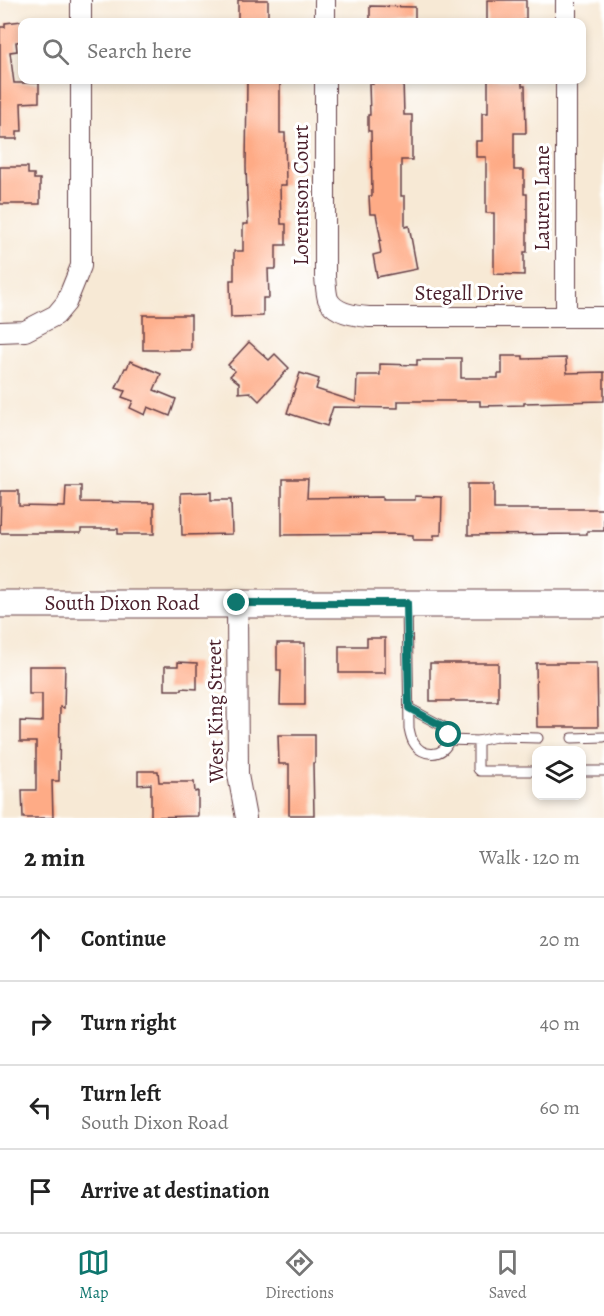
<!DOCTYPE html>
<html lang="en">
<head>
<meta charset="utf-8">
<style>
  body { margin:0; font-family:Alegreya,serif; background:#f6f6f6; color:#222 }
  .controls { position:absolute; right:18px; bottom:18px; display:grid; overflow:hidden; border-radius:12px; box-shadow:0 3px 9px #0003 }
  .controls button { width:54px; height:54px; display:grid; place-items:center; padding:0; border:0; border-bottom:2px solid #e0e0e0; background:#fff; color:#222; font:30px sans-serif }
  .stop { position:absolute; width:18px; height:18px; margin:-14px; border:4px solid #0f766e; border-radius:50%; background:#fff }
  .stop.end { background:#0f766e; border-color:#fff; box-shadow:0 2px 6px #0008 }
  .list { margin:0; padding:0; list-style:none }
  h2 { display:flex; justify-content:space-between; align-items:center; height:78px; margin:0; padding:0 24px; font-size:26px }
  h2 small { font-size:20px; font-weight:400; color:#767676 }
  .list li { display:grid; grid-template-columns:39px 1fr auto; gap:18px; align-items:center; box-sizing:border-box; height:84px; padding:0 24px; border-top:2px solid #e0e0e0 }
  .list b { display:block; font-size:22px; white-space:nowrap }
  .list p { margin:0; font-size:20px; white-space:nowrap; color:#767676 }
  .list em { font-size:20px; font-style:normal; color:#767676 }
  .icon { flex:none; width:33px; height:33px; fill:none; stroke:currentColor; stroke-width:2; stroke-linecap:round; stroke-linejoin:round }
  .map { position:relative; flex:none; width:604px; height:818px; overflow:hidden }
  .search { position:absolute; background:#fff; box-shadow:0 3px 9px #0003; left:18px; right:18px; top:18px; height:66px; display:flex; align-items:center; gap:15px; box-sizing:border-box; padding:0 21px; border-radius:12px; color:#767676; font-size:22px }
  .sheet { height:414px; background:#fff }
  nav { display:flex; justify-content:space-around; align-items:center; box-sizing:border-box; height:84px; border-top:2px solid #e0e0e0; background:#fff; font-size:16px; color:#767676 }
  nav a { display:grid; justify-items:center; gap:3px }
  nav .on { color:#0f766e }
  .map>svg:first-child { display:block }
  .building { fill:#feab86 }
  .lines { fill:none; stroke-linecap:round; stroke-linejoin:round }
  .lane-casing { stroke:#643d44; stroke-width:11 }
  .street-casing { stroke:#643d44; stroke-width:22 }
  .secondary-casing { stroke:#643d44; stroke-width:29 }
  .lane { stroke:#fff; stroke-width:9 }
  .street { stroke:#fff; stroke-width:20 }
  .secondary { stroke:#fff; stroke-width:27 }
  .route { stroke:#0f766e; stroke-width:8 }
  .labels { text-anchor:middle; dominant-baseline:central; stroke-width:6; stroke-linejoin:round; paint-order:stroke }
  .street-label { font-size:21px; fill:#4a1f2b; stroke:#fff }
</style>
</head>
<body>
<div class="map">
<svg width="604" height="818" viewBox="0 0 604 818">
  <rect width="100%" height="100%" fill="#fff"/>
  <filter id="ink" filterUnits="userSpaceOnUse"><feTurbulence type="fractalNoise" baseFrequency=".0167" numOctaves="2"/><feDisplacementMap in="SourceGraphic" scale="12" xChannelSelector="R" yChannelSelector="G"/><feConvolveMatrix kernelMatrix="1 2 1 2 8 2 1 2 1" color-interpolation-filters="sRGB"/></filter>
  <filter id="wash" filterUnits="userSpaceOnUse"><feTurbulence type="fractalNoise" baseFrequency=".008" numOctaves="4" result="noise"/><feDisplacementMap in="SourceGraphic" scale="24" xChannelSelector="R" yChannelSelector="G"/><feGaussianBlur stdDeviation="1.35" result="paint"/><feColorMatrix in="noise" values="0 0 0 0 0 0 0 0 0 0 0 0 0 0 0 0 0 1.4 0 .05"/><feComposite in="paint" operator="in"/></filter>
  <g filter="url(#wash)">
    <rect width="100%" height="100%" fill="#f7e9d5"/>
    <g id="blocks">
      <!-- building -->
      <g class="building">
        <rect x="238" y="0" width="30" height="22"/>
        <path d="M487 0H526V20H523V22H487Z"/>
        <path d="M370 6 415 7V22H370Z"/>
        <path d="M22 21V41L16 42 17 51 10 52 14 83H39V102L21 103 22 131H17V139H0V27H5V23Z"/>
        <path d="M247 80H280V133H285L286 185H280L281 224H286V245H276V269H268L269 298H263V316L231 317 230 280H234V251H243V224H248L246 167Z"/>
        <path d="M373 80H403L404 115H412V160H401V196H405V227L409 226 417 269 377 277 373 255 381 253 379 241 381 240 376 214H370L369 196H372L371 131H368V115H370L369 84H373Z"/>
        <path d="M488 80H522V86H525L526 133H514V170H524V194H527V252H524V275L494 274V213H486V157H476V141H482V113H488Z"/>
        <path d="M0 167H28V174H34V179H40V204H0Z"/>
        <rect x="143" y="315" width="48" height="35"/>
        <path d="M249 342 269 360 275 354 289 368 259 401 250 392 239 393V383L230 376 235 371 228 365Z"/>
        <path d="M502 356H523V359L566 358 567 373 604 372V401L524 403V405L480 406V401H398V408L333 407 327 426 287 413 300 373 319 379 316 389 356 402 357 375H380V364L417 365V360H445L446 358H461V378H498V374H502Z"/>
        <path d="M130 361 161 374 154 390 176 399 170 416 148 407 145 415 130 408 133 401 122 397 125 391 116 388 125 368H127Z"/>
        <path d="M282 480H308L307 498 382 497V500H415V496L442 497 441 535H434V540H413V535L397 534 282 535Z"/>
        <path d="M468 484H494V509H604V531H587V534L468 535Z"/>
        <path d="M66 486H81V502L154 503V534H118V529H81V533H0L1 491H19V506L65 507Z"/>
        <path d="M211 492V500H231L232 534 182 535 181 493Z"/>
        <path d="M367 638H385V673H339V646H367Z"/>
        <path d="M277 643H305V705H280L281 670H277Z"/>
        <path d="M178 662 197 663V689L182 688V690H165V666H178Z"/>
        <rect x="430" y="663" width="68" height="38"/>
        <path d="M536 663H597L598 727H537Z"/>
        <path d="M29 666H65L64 708 60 707 59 781H52L53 818H23L22 790H36V742H20V721L42 722V694H29Z"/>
        <path d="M278 735H315V763H313L314 815H289V764H279Z"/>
        <path d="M138 771H158L159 782H194L195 792 198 791V816L151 817V784L138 785Z"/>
      </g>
    </g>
  </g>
  <g filter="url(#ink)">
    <use href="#blocks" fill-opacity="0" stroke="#643d44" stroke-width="1.5"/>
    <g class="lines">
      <!-- lane casing -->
      <g class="lane-casing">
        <g id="lane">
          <path d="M407 605 409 728C410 733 411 739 414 743 422 757 444 758 449 740L478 741V769L480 771H536"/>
          <path d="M409 708 446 728 449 735V740"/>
          <path d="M572 738 604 737"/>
          <path d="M478 741 496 737 538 738"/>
          <path d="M582 771H604"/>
        </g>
      </g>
      <!-- street casing -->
      <g class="street-casing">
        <g id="street">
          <path d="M81 22V0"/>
          <path d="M325 22V0"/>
          <path d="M566 22V0"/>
          <path d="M325 80V278C326 285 326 293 328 299 334 313 355 316 369 317H604"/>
          <path d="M566 316V80"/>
          <path d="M0 332 25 331 56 315 66 303 81 266V80"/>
          <path d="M237 603 238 775 246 818"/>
        </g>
      </g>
      <!-- secondary casing -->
      <g class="secondary-casing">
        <path id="secondary" d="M0 604H604"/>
      </g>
      <!-- lane -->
      <use href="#lane" class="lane"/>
      <!-- street -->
      <use href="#street" class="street"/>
      <!-- secondary -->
      <use href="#secondary" class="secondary"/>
    </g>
  </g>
  <g class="lines" filter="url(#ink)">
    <!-- route -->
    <path class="route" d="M237 603H407L409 708 446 728 449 735"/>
  </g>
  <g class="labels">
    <!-- street labels -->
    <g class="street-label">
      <text transform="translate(301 195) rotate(-90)">Lorentson Court</text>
      <text transform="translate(542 198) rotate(-90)">Lauren Lane</text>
      <text x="469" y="293">Stegall Drive</text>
      <text x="122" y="603">South Dixon Road</text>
      <text transform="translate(215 711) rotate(-91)">West King Street</text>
    </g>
  </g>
</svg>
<div class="controls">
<button><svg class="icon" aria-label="layers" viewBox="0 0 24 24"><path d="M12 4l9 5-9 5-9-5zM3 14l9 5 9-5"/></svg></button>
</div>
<div class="stop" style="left:449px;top:735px"></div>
<div class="stop end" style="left:237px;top:603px"></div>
<div class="search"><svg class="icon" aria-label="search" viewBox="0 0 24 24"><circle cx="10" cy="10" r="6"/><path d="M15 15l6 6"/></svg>Search here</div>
</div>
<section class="sheet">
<h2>2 min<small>Walk · 120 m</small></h2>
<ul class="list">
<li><svg class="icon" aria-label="ahead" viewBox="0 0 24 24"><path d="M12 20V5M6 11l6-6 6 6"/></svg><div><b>Continue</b></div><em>20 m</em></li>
<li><svg class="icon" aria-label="right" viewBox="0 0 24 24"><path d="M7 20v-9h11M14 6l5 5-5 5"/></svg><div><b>Turn right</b></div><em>40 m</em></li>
<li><svg class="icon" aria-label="left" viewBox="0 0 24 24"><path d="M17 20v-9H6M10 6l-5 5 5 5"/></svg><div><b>Turn left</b><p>South Dixon Road</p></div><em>60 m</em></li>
<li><svg class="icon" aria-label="arrive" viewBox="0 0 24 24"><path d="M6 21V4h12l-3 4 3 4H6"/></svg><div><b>Arrive at destination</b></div></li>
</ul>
</section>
<nav>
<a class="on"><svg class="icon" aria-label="map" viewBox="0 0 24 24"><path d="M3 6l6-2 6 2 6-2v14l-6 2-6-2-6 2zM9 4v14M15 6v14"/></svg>Map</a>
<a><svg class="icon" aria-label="directions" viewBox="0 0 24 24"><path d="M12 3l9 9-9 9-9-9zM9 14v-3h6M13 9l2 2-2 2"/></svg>Directions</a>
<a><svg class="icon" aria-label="saved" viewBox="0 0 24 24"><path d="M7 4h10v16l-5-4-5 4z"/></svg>Saved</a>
</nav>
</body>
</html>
